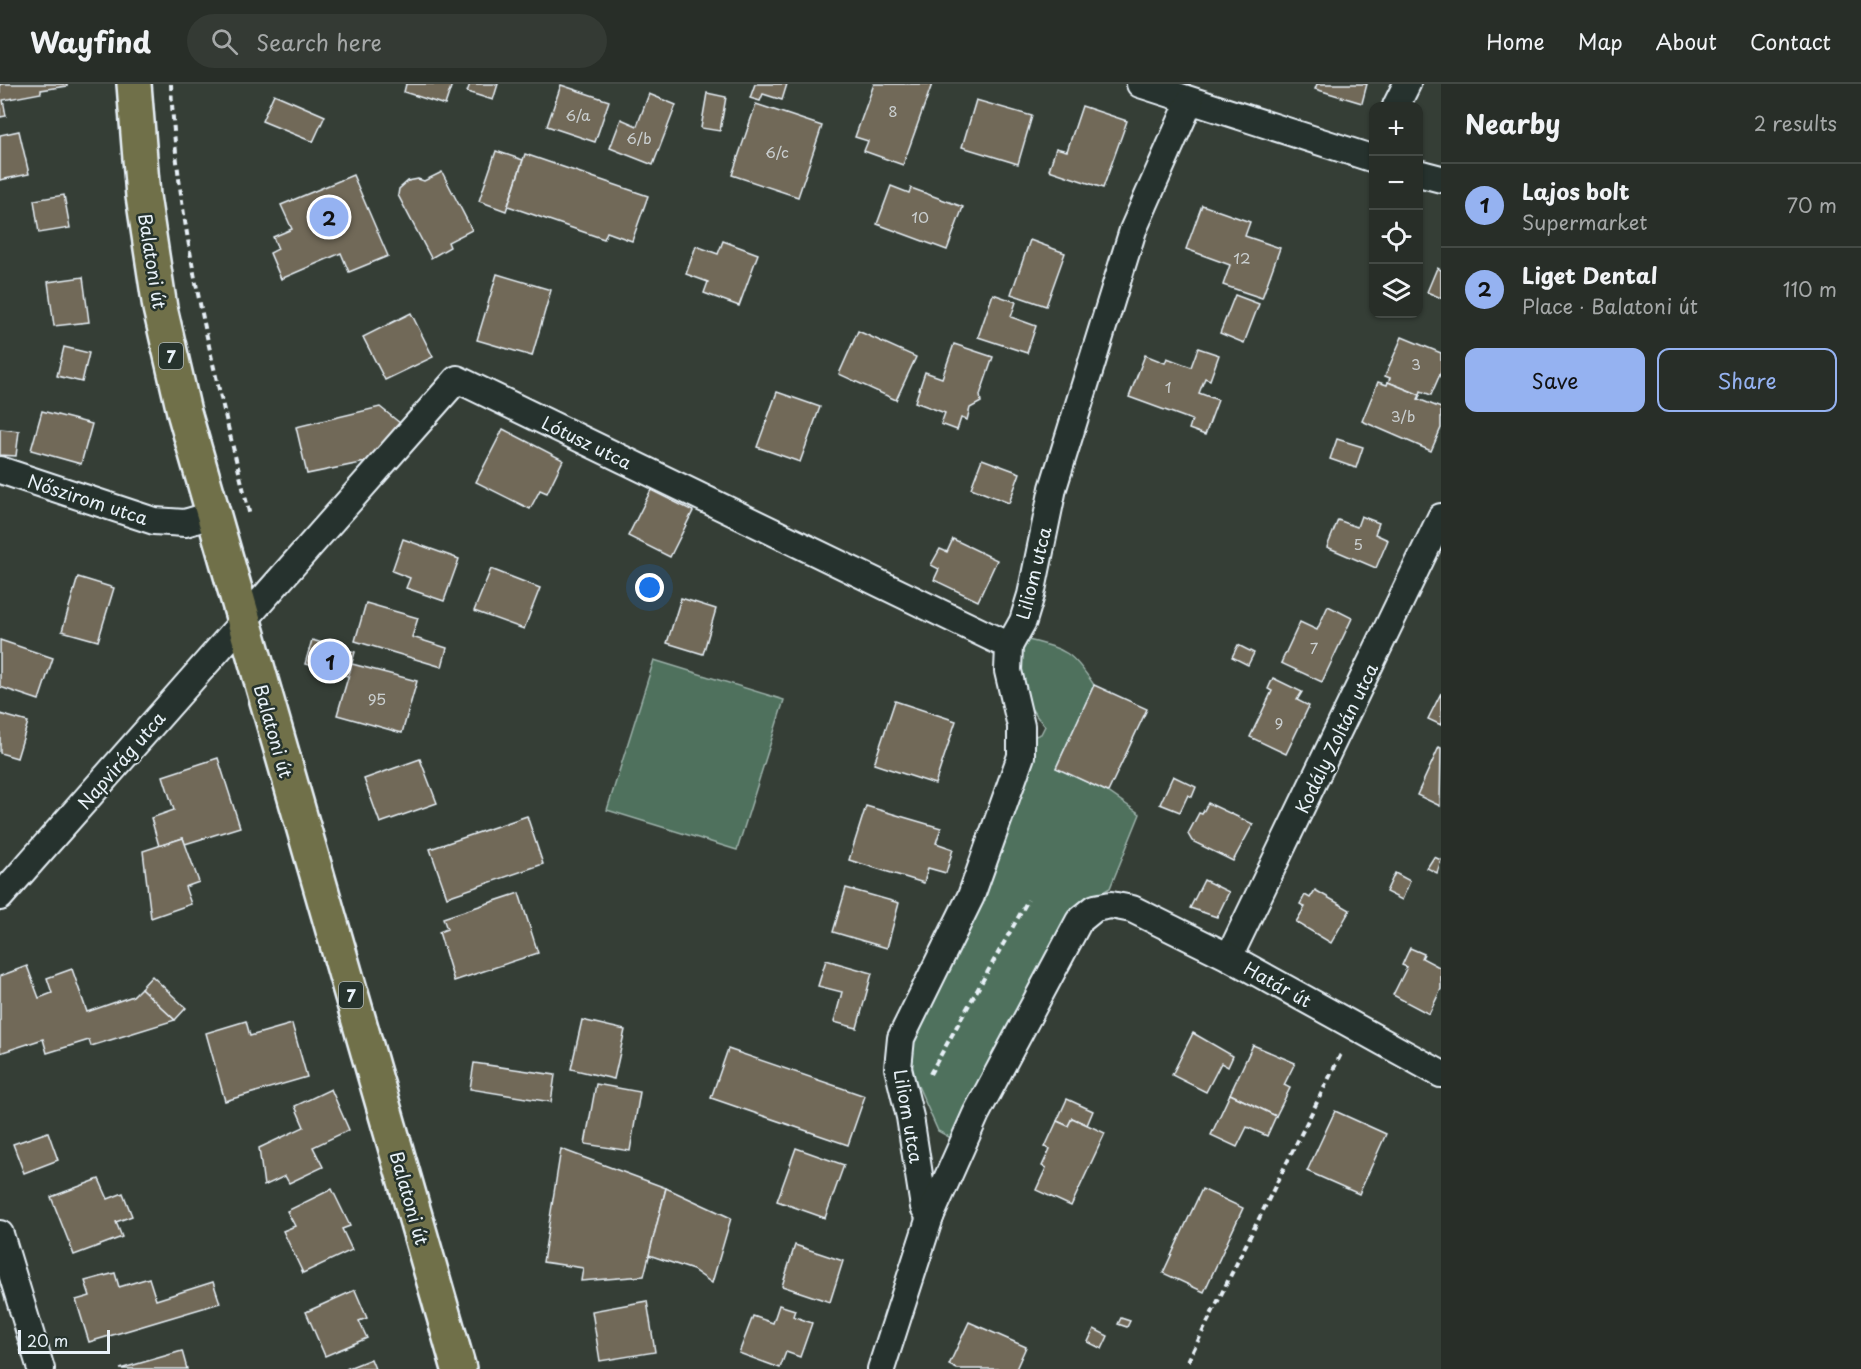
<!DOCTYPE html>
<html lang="en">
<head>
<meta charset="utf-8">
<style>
  body { margin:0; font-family:"Playpen Sans",sans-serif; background:#343a34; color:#f1f3f6 }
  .controls { position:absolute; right:18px; top:18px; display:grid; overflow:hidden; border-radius:12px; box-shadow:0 2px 4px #0004 }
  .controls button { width:54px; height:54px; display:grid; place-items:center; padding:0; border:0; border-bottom:2px solid #444a45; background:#282e28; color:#f1f3f6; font:30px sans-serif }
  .scale { position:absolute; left:18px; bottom:15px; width:92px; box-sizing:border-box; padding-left:6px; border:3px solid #e8f1f8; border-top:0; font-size:16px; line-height:21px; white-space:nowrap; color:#e8f1f8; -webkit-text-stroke:4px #26332d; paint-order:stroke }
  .you { position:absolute; left:650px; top:504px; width:21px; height:21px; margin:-15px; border:4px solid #fff; border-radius:50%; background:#1a73e8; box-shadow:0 0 0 9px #1a73e833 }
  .badge { display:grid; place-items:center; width:39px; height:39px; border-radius:50%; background:#95b2f1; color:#111; font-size:20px; font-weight:700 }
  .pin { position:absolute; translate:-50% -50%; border:3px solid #fff; box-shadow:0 2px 6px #0006 }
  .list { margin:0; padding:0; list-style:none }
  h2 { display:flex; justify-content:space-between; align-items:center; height:78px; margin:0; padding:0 24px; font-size:26px }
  h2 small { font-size:20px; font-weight:400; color:#a5a8a8 }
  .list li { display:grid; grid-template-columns:39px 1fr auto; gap:18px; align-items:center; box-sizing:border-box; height:84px; padding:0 24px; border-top:2px solid #444a45 }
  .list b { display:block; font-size:22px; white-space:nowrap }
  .list p { margin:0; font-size:20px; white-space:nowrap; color:#a5a8a8 }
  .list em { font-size:20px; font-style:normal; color:#a5a8a8 }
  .actions { display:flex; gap:12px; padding:18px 24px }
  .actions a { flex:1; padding:14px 0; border:2px solid #95b2f1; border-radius:12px; text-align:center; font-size:21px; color:#95b2f1 }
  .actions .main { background:#95b2f1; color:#111 }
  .icon { flex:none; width:33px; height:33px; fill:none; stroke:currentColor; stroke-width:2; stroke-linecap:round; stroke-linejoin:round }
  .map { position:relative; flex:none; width:1441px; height:1285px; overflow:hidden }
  header { display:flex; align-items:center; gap:36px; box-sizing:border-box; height:84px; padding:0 30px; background:#282e28; border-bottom:2px solid #444a45 }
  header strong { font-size:28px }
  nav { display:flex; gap:33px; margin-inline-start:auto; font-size:21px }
  .search { width:420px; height:54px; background:#343a34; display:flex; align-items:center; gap:15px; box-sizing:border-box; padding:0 21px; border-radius:33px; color:#a5a8a8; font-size:22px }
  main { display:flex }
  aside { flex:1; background:#282e28 }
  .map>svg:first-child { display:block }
  .green { fill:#4f715d; stroke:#9cb1aa; stroke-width:1.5 }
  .building { fill:#716959; stroke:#e8f1f8; stroke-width:1.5 }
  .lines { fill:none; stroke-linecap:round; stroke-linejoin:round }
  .street-casing { stroke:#e8f1f8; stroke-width:30 }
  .primary-casing { stroke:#e8f1f8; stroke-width:38 }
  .path { stroke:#e8f1f8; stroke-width:4; stroke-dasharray:6 4.5; stroke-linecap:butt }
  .street { stroke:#26332d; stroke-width:26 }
  .primary { stroke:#70704a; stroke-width:33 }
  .labels { text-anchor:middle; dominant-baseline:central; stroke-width:5; stroke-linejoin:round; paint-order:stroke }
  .number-label { font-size:15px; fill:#cacfd0 }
  .shield { fill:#26332d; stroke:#aeb8bb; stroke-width:1.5 }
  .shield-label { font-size:16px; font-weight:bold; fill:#e8f1f8 }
  .street-label { font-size:18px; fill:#e8f1f8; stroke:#26332d }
</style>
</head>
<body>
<header>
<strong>Wayfind</strong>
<div class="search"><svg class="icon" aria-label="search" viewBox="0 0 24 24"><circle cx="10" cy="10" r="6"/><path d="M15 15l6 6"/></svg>Search here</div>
<nav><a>Home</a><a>Map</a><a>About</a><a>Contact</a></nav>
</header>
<main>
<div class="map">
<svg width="1441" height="1285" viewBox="0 0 1441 1285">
  <rect width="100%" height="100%" fill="#353e36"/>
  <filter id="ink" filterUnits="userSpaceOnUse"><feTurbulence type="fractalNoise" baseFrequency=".0167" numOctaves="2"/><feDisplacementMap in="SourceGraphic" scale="12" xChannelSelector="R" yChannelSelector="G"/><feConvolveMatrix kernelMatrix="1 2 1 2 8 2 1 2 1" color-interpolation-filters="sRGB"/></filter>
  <g filter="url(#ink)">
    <!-- green -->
    <g class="green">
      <path d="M1028 556C1066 565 1072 568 1094 601L1056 684 1108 708 1140 730 1110 804 1086 818 967 1043 951 1054 938 1047 911 986 901 954 1027 655 1041 650 1045 642C1022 618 1016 594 1015 562Z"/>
      <path d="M654 576 784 616 737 766 607 726Z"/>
    </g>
    <!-- building -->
    <g class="building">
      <path d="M0 0H67V2L41 6V9L3 16 6 32 0 33Z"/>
      <path d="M406 0H452L445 21 404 8Z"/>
      <path d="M470 0H498L493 16 467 8Z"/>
      <path d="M755 0H787L782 16 763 10 760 17 750 14Z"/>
      <path d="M874 0H932L903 81 864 67 868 57 855 53Z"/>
      <path d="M1317 0H1367L1362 19 1315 5Z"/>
      <path d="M561 1 609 17 595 58 547 42Z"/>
      <path d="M707 9 726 13 720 47 701 44Z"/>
      <path d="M274 10 325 32 313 58 262 37Z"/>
      <path d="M649 10 676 21 653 81 610 64 621 35 637 42Z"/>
      <path d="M976 16 1032 32 1018 80 962 63Z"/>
      <path d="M756 20 822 42 798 113 732 91Z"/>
      <path d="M1082 22 1127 37 1103 104 1049 86 1056 64 1067 67Z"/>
      <path d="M19 47 29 90 0 96V51Z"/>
      <path d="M496 67 523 76 506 127 479 117Z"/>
      <path d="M525 70 648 112 632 157 607 148 604 155 508 122Z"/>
      <path d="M442 88 472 146 448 158 450 163 431 174 398 111 399 105 408 97 418 95 424 97Z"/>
      <path d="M353 91 388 172 349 188 341 169 281 195 270 169 278 165 273 153 292 145 281 121Z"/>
      <path d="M891 102 909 109 911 104 963 123 947 166 877 140Z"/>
      <path d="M64 111 70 144 39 149 34 116Z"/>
      <path d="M1202 121 1250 138 1245 152 1280 164 1262 214 1223 201 1230 181 1186 165Z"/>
      <path d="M1030 156 1065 169 1046 222 1011 210Z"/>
      <path d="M723 157 758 170 739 222 704 209 708 198 686 190 696 162 718 170Z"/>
      <path d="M1437 184 1441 186V214L1427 208Z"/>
      <path d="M497 190 551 206 532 272 477 256Z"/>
      <path d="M83 193 89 238 54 242 48 198Z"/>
      <path d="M993 210 1016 218 1011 233 1036 242 1027 269 978 253Z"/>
      <path d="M1235 211 1259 220 1244 259 1220 249Z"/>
      <path d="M411 229 433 273 385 296 363 253Z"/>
      <path d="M858 247 916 273 896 316 839 290Z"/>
      <path d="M1402 253 1441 269V288L1431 311 1421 307 1420 311 1388 298 1390 294 1385 292Z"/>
      <path d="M954 260 993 273 980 311 981 318 970 324 967 336 961 334 957 346 941 340 945 329 915 318 925 288 942 294Z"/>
      <path d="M64 263 89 269 82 298 57 292Z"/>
      <path d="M1198 264 1219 271 1210 296 1205 294 1199 309 1218 316 1205 351 1189 345 1192 336 1129 313 1145 271 1165 279 1167 274 1191 283Z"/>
      <path d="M1378 298 1387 301 1388 298 1420 311 1418 315 1441 324V344L1431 367 1362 337Z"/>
      <path d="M777 308 820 323 800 378 757 363Z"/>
      <path d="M380 323 400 339 370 377 307 390 296 343Z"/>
      <path d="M42 327 92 340 81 380 31 366Z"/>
      <path d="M0 345 19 347 16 372 0 371Z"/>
      <path d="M503 345 563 376 547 409 540 406 530 425 476 398Z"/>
      <path d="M1337 355 1363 363 1356 384 1330 375Z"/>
      <path d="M982 375 1020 389 1009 419 971 404Z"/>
      <path d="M651 406 693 427 670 473 628 452Z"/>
      <path d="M1361 432 1379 439 1375 450 1388 456 1376 484 1327 463 1338 436 1357 443Z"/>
      <path d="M403 455 459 475 444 517 406 504 410 494 392 487Z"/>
      <path d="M953 455 997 476 978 517 934 496 939 485 931 481 940 465 947 468Z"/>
      <path d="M491 485 540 504 524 545 474 527Z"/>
      <path d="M78 493 114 504 98 557 62 547Z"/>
      <path d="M681 514 716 525 703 570 667 559Z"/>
      <path d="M366 519 418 534 412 553 447 564 442 583 355 557Z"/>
      <path d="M1328 522 1352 534 1322 598 1281 579 1300 538 1317 546Z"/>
      <path d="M0 556 53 574 39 616 0 603Z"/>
      <path d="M312 556 355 568 348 592 305 580Z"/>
      <path d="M1238 561 1254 569 1248 581 1232 573Z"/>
      <path d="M352 580 417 597 402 649 337 631Z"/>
      <path d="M1273 594 1302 608 1297 616 1309 622 1286 670 1250 653 1272 607 1268 605Z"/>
      <path d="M1094 601 1147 625 1108 708 1056 684Z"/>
      <path d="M1441 609V641L1428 635Z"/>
      <path d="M895 617 956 637 935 700 874 680Z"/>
      <path d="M0 630 28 638 17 674 0 669Z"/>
      <path d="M1439 663 1441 664 1440 722 1417 711Z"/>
      <path d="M218 674 240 743 185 760 183 754 159 762 151 734 174 726 163 692Z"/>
      <path d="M420 675 437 719 380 739 364 695Z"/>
      <path d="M1173 692 1196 703 1192 713 1188 711 1180 728 1160 720Z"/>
      <path d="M1208 719 1253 740 1233 777 1192 757 1188 750 1199 729 1202 730Z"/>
      <path d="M866 722 941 744 936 759 953 765 946 789 928 784 924 799 849 776Z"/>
      <path d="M527 732 543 780 447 813 430 765Z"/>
      <path d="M183 754 199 798 185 803 191 820 151 834 143 767Z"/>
      <path d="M1434 773 1441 776 1437 789 1427 784Z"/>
      <path d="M1395 789 1410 797 1402 816 1386 808Z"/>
      <path d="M1204 796 1229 808 1217 833 1190 824Z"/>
      <path d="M846 804 899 819 887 864 833 848Z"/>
      <path d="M1315 806 1350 826 1331 859 1296 838 1305 823 1300 820 1305 811 1310 814Z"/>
      <path d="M519 809 538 869 454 897 439 848 447 845 443 834Z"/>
      <path d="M1410 864 1424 870 1422 874 1441 884V905L1429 930 1393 911 1407 883 1402 881Z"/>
      <path d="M826 876 872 889 857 944 834 938 842 908 818 902Z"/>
      <path d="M27 882 39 914 52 909 47 894 72 885 87 928 133 912 141 904 175 936 91 962 89 956 47 969 43 955 0 969V892Z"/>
      <path d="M152 892 186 924 175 936 141 904Z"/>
      <path d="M582 936 625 946 614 995 571 985Z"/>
      <path d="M246 937 250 952 292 940 307 993 225 1017 206 949Z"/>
      <path d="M1193 949 1233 972 1228 983 1221 979 1206 1008 1172 991Z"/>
      <path d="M1253 961 1295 979 1284 1001 1290 1004 1276 1032 1230 1010Z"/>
      <path d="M728 965 865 1012 848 1061 711 1014Z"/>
      <path d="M474 979 555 991 551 1018 470 1005Z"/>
      <path d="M596 1000 640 1008 630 1067 585 1060Z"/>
      <path d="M331 1005 349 1046 313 1063 323 1083 289 1099 285 1092 264 1102 259 1064 304 1043 295 1022Z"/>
      <path d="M1230 1010 1276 1032 1267 1052 1247 1043 1237 1063 1211 1051Z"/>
      <path d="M1067 1015 1093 1027 1087 1041 1072 1034 1068 1042 1057 1037Z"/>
      <path d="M1335 1027 1386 1050 1359 1110 1307 1087Z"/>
      <path d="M1072 1034 1105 1049 1071 1122 1036 1106 1046 1084 1042 1082 1050 1065 1045 1063 1057 1037 1068 1042Z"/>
      <path d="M48 1048 58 1076 24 1089 13 1060Z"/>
      <path d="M796 1064 844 1081 825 1134 777 1117Z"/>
      <path d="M561 1065 666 1104 644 1192 581 1197 583 1184 543 1178Z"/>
      <path d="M99 1095 108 1115 123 1109 132 1132 116 1138 122 1153 74 1171 51 1113Z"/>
      <path d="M666 1104 731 1134 712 1199 693 1186 649 1171Z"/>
      <path d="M332 1105 350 1142 342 1145 352 1166 303 1189 283 1147 295 1142 287 1127Z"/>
      <path d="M1202 1105 1243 1124 1204 1208 1163 1189Z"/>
      <path d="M795 1161 843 1177 830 1218 782 1202Z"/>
      <path d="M115 1189 119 1203 149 1194 156 1216 213 1198 220 1219 89 1258 76 1216 90 1212 85 1197Z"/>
      <path d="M355 1206 367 1234 359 1237 367 1254 325 1272 306 1228Z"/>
      <path d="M647 1217 655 1268 600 1277 592 1227Z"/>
      <path d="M779 1221 795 1226 793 1232 812 1239 800 1273 786 1268 780 1284 739 1269 753 1232 773 1239Z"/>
      <path d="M1121 1234 1130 1237 1127 1243 1118 1240Z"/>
      <path d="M969 1238 1026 1263 1016 1285H957L949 1281Z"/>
      <path d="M1094 1245 1108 1252 1102 1265 1088 1258Z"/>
      <path d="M182 1267 187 1285H120Z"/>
      <path d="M371 1275 375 1285H346Z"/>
    </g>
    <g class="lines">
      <!-- street casing -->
      <g class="street-casing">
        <g id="street">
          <path d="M1140 0 1374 75"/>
          <path d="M1396 22 1407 0"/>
          <path d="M1418 89 1441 95"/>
          <path d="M0 386 154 437 185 439 212 431"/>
          <path d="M0 813 457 295 1009 562"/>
          <path d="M1229 873 1441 433"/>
          <path d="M930 1133 924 1123 910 1033 898 984 901 954 971 812 1021 672V642L1008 587 1009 562 1023 537 1031 511 1053 404 1133 146 1190 17"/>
          <path d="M0 1150 41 1285"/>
          <path d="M881 1285 930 1133 976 1030 1079 837 1095 824 1111 821 1132 825 1229 873 1441 990"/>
        </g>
      </g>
      <!-- primary casing -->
      <g class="primary-casing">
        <path id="primary" d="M134 0 143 112 160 224 184 328 459 1285"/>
      </g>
      <!-- path -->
      <g class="path">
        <path d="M171 0C177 147 215 290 250 432"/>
        <path d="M930 990 1028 816"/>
        <path d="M1188 1277 1342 968"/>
      </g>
      <!-- street -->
      <use href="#street" class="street"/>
      <!-- primary -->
      <use href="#primary" class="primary"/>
    </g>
  </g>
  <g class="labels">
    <!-- number labels -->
    <g class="number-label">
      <text x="893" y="26">8</text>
      <text x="578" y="30">6/a</text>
      <text x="639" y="53">6/b</text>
      <text x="777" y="67">6/c</text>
      <text x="920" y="132">10</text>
      <text x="1242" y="173">12</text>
      <text x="1416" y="279">3</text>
      <text x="1168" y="302">1</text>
      <text x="1403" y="331">3/b</text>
      <text x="1358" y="459">5</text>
      <text x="1314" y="563">7</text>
      <text x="377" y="614">95</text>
      <text x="1279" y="638">9</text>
    </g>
    <!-- shield labels -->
    <g class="shield">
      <rect x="159" y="259" width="24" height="26" rx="4.5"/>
      <rect x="339" y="898" width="24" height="26" rx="4.5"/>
    </g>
    <g class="shield-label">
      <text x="171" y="272">7</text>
      <text x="351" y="911">7</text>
    </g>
    <!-- street labels -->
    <g class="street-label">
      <text transform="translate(153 177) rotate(81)">Balatoni út</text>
      <text transform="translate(587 358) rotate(26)">Lótusz utca</text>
      <text transform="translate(88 415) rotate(18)">Nőszirom utca</text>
      <text transform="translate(1033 489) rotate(-76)">Liliom utca</text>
      <text transform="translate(274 647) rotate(74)">Balatoni út</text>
      <text transform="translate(1336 654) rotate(-64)">Kodály Zoltán utca</text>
      <text transform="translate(121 676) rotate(-49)">Napvirág utca</text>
      <text transform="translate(1278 900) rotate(29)">Határ út</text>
      <text transform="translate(909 1032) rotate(80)">Liliom utca</text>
      <text transform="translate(410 1114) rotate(74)">Balatoni út</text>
    </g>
  </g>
</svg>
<div class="controls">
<button>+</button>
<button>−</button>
<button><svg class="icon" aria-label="locate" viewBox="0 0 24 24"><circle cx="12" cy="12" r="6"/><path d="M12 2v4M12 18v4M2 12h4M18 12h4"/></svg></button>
<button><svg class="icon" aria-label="layers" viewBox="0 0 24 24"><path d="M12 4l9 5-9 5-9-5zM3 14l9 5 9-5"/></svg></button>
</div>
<div class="scale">20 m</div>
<div class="you"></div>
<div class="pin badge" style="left:330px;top:577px">1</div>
<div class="pin badge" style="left:329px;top:133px">2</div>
</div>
<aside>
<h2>Nearby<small>2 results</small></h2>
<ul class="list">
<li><span class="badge">1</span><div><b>Lajos bolt</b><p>Supermarket</p></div><em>70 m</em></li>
<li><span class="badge">2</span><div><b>Liget Dental</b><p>Place · Balatoni út</p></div><em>110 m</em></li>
</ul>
<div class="actions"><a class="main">Save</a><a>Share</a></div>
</aside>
</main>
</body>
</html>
